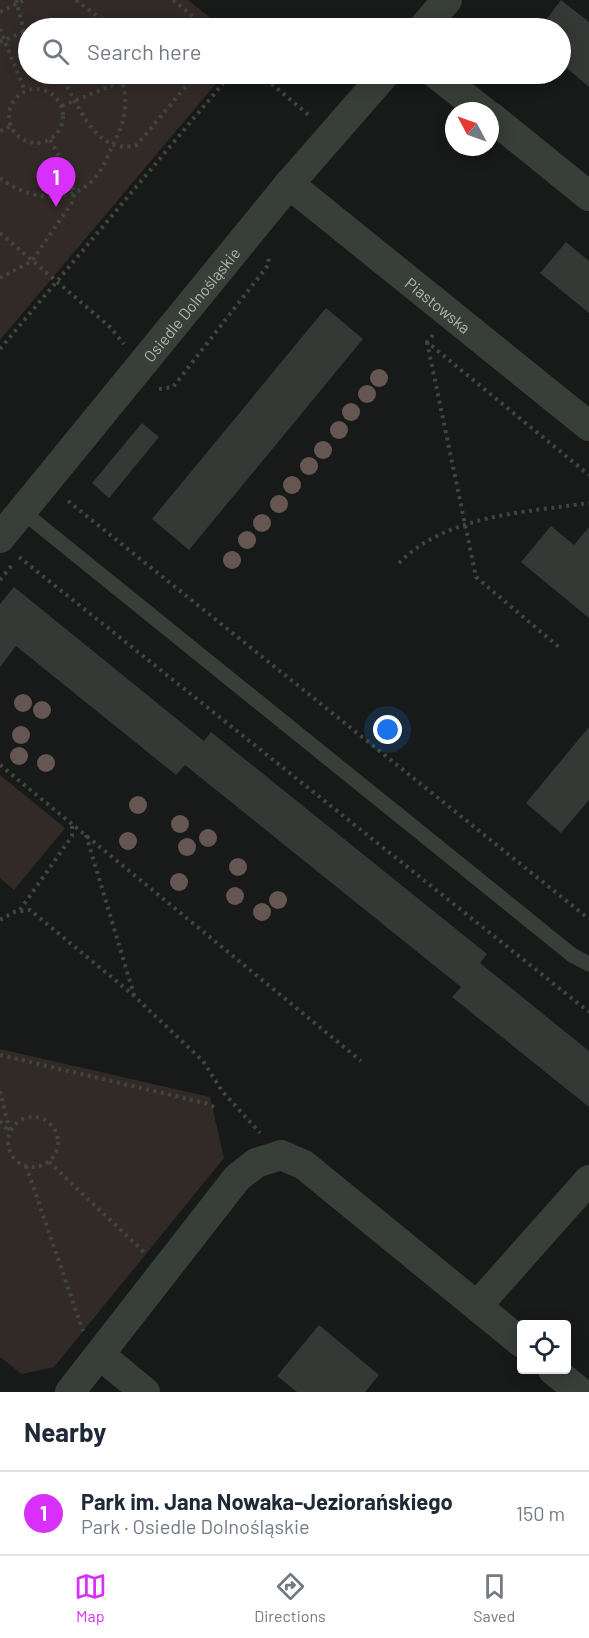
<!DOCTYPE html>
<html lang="en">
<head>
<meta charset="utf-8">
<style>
  body { margin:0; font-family:Barlow,sans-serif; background:#f6f6f7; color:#1f2937 }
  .controls { position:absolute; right:18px; bottom:18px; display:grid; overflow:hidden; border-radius:6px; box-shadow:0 3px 15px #0003 }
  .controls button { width:54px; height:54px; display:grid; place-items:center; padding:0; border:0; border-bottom:2px solid #e0e1e3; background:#fff; color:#1f2937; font:30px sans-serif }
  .compass { position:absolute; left:445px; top:102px; width:54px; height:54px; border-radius:50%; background:#fff; box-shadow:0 3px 15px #0003; rotate:311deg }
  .you { position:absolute; left:388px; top:730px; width:21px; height:21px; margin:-15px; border:4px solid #fff; border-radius:50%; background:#1a73e8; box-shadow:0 0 0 9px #1a73e833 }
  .badge { display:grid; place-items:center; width:39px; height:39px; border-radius:50%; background:#d92ffa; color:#fff; font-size:20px; font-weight:700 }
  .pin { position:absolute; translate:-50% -50px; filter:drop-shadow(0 2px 3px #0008) }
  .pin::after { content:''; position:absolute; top:32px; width:21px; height:18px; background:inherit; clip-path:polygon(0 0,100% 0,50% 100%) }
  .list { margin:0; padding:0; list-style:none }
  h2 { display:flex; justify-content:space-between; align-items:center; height:78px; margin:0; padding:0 24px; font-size:26px }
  h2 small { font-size:20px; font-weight:400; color:#747a83 }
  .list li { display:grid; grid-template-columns:39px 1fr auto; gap:18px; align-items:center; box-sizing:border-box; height:84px; padding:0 24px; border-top:2px solid #e0e1e3 }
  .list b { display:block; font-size:22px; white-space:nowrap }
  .list p { margin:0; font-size:20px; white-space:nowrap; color:#747a83 }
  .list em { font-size:20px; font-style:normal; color:#747a83 }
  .icon { flex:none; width:33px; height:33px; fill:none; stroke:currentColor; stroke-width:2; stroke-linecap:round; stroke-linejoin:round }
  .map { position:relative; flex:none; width:589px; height:1392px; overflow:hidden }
  .search { position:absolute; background:#fff; box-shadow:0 3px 15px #0003; left:18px; right:18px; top:18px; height:66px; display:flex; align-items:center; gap:15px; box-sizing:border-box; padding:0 21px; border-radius:33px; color:#747a83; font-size:22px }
  .sheet { height:162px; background:#fff }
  nav { display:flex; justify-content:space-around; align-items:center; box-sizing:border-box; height:84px; border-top:2px solid #e0e1e3; background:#fff; font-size:16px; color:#747a83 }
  nav a { display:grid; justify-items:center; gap:3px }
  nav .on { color:#d92ffa }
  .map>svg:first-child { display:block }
  .green { fill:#322a27 }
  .building { fill:#343935 }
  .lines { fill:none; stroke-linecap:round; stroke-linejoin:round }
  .path { stroke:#3f463e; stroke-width:4; stroke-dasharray:3 4.5; stroke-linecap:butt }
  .service { stroke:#383f38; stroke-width:15 }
  .minor { stroke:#383f38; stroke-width:30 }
  .tree { fill:#665651 }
  .labels { text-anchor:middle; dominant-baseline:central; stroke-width:5; stroke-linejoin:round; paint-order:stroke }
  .street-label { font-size:16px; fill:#abbaa9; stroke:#121513 }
</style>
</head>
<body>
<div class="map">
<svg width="589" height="1392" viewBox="0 0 589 1392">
  <rect width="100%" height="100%" fill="#171a18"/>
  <!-- green -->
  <g class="green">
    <path d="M0 0H188L223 28H28V74H224L0 340Z"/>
    <path d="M0 775 65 828 14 890 0 878Z"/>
    <path d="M0 1049 210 1097 224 1158 54 1367 22 1374 0 1357Z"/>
  </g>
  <!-- building -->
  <g class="building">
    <path d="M561 0 589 22V87L561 63V28H540Z"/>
    <path d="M566 242 589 261V313L540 273Z"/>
    <path d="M326 308 363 339 189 550 152 519Z"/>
    <path d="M142 423 159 437 109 498 92 483Z"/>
    <path d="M551 526 574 545 589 527V618L521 562Z"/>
    <path d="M14 587 204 741 211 732 487 954 480 963 589 1051V1107L452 997 461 987 185 765 176 775 16 646 0 667V604Z"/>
    <path d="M589 727V800L561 833 526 803Z"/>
    <path d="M319 1325 379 1375 365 1392H297L277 1376Z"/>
  </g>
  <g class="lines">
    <!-- path -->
    <g class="path">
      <path d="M16 0 24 32"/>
      <path d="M76 0 113 28"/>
      <path d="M173 0 207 28"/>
      <path d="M0 12 24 0"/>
      <path d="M0 29 25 91"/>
      <path d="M0 42 24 32 28 37"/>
      <path d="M59 74C78 100 93 157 137 145L187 85 201 74"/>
      <path d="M260 74 311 117"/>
      <circle cx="36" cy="116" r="27"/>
      <path d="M62 106 140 74"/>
      <path d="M0 131 11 126"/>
      <path d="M0 178C28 200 74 207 98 174 104 167 107 157 111 149 124 123 129 109 122 79"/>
      <path d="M0 233 110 327 124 344"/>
      <path d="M0 278 32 261 73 201C78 182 58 157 50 139"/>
      <path d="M433 335 427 342 589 475"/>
      <path d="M427 342 476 577 560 648"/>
      <path d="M0 349 231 74"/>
      <path d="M159 389 173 387 269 264 268 256"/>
      <path d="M68 501 589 919"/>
      <path d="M19 557 589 1012"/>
      <path d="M399 563C446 515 526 512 589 503"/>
      <path d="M0 580 12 565"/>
      <path d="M0 765 361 1061"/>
      <path d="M86 835 135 998"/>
      <path d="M20 910 72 836V824"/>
      <path d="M0 920 14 912 30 910 132 994 203 1061 222 1091 260 1133"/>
      <path d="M0 1055 205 1103 218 1109"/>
      <path d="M0 1091 10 1132"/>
      <circle cx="33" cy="1142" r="25"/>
      <path d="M0 1121 9 1132"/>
      <path d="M49 1162 144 1252"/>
      <path d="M26 1166 83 1331"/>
    </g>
    <!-- service -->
    <path class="service" d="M23 512 572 955 589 964"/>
    <!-- minor -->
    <g class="minor">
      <path d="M423 28 447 0"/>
      <path d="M436 74 483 111"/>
      <path d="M490 116 589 196"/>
      <path id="s1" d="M289 184 589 426"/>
      <path id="s2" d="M0 538 289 184 385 74"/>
      <path d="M477 1306 589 1180"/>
      <path d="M100 1355 145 1392"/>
      <path d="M553 1370 580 1392"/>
      <path d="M70 1392 237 1178 256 1163 281 1155 304 1165 522 1343"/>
    </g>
  </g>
  <!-- trees -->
  <g class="tree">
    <circle cx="379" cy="378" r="9"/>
    <circle cx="367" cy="394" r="9"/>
    <circle cx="351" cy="412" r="9"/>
    <circle cx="339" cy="430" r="9"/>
    <circle cx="323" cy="450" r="9"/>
    <circle cx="309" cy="466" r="9"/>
    <circle cx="292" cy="485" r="9"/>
    <circle cx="279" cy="504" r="9"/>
    <circle cx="262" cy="523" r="9"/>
    <circle cx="247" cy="540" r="9"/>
    <circle cx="232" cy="560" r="9"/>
    <circle cx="23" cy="703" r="9"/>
    <circle cx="42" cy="710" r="9"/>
    <circle cx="21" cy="735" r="9"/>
    <circle cx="19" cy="756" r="9"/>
    <circle cx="46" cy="763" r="9"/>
    <circle cx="138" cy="805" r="9"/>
    <circle cx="180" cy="824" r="9"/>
    <circle cx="208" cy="838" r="9"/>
    <circle cx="128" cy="841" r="9"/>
    <circle cx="187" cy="847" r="9"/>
    <circle cx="238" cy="867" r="9"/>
    <circle cx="179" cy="882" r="9"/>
    <circle cx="235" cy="896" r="9"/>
    <circle cx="278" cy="900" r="9"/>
    <circle cx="262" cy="912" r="9"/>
  </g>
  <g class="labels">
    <!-- street labels -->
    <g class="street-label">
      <text stroke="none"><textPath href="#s2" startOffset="302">Osiedle Dolnośląskie</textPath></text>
      <text stroke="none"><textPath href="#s1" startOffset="192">Piastowska</textPath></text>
    </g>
  </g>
</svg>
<div class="controls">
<button><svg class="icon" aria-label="locate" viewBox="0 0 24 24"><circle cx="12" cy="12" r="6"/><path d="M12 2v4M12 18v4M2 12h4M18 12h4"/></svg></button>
</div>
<svg class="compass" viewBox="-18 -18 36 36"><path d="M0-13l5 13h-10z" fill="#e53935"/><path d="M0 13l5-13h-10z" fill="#747a83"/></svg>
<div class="you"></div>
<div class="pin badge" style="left:56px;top:207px">1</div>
<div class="search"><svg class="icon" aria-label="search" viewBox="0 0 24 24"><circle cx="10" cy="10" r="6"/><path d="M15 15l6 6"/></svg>Search here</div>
</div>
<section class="sheet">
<h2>Nearby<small></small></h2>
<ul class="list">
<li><span class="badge">1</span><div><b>Park im. Jana Nowaka-Jeziorańskiego</b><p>Park · Osiedle Dolnośląskie</p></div><em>150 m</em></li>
</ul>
</section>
<nav>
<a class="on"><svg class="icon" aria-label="map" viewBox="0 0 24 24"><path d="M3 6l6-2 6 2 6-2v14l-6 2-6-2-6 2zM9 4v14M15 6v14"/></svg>Map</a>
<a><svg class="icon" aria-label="directions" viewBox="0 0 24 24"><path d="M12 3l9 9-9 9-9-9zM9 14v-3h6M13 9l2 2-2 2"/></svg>Directions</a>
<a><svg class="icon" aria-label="saved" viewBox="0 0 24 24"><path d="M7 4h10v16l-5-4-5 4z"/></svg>Saved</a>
</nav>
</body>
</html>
